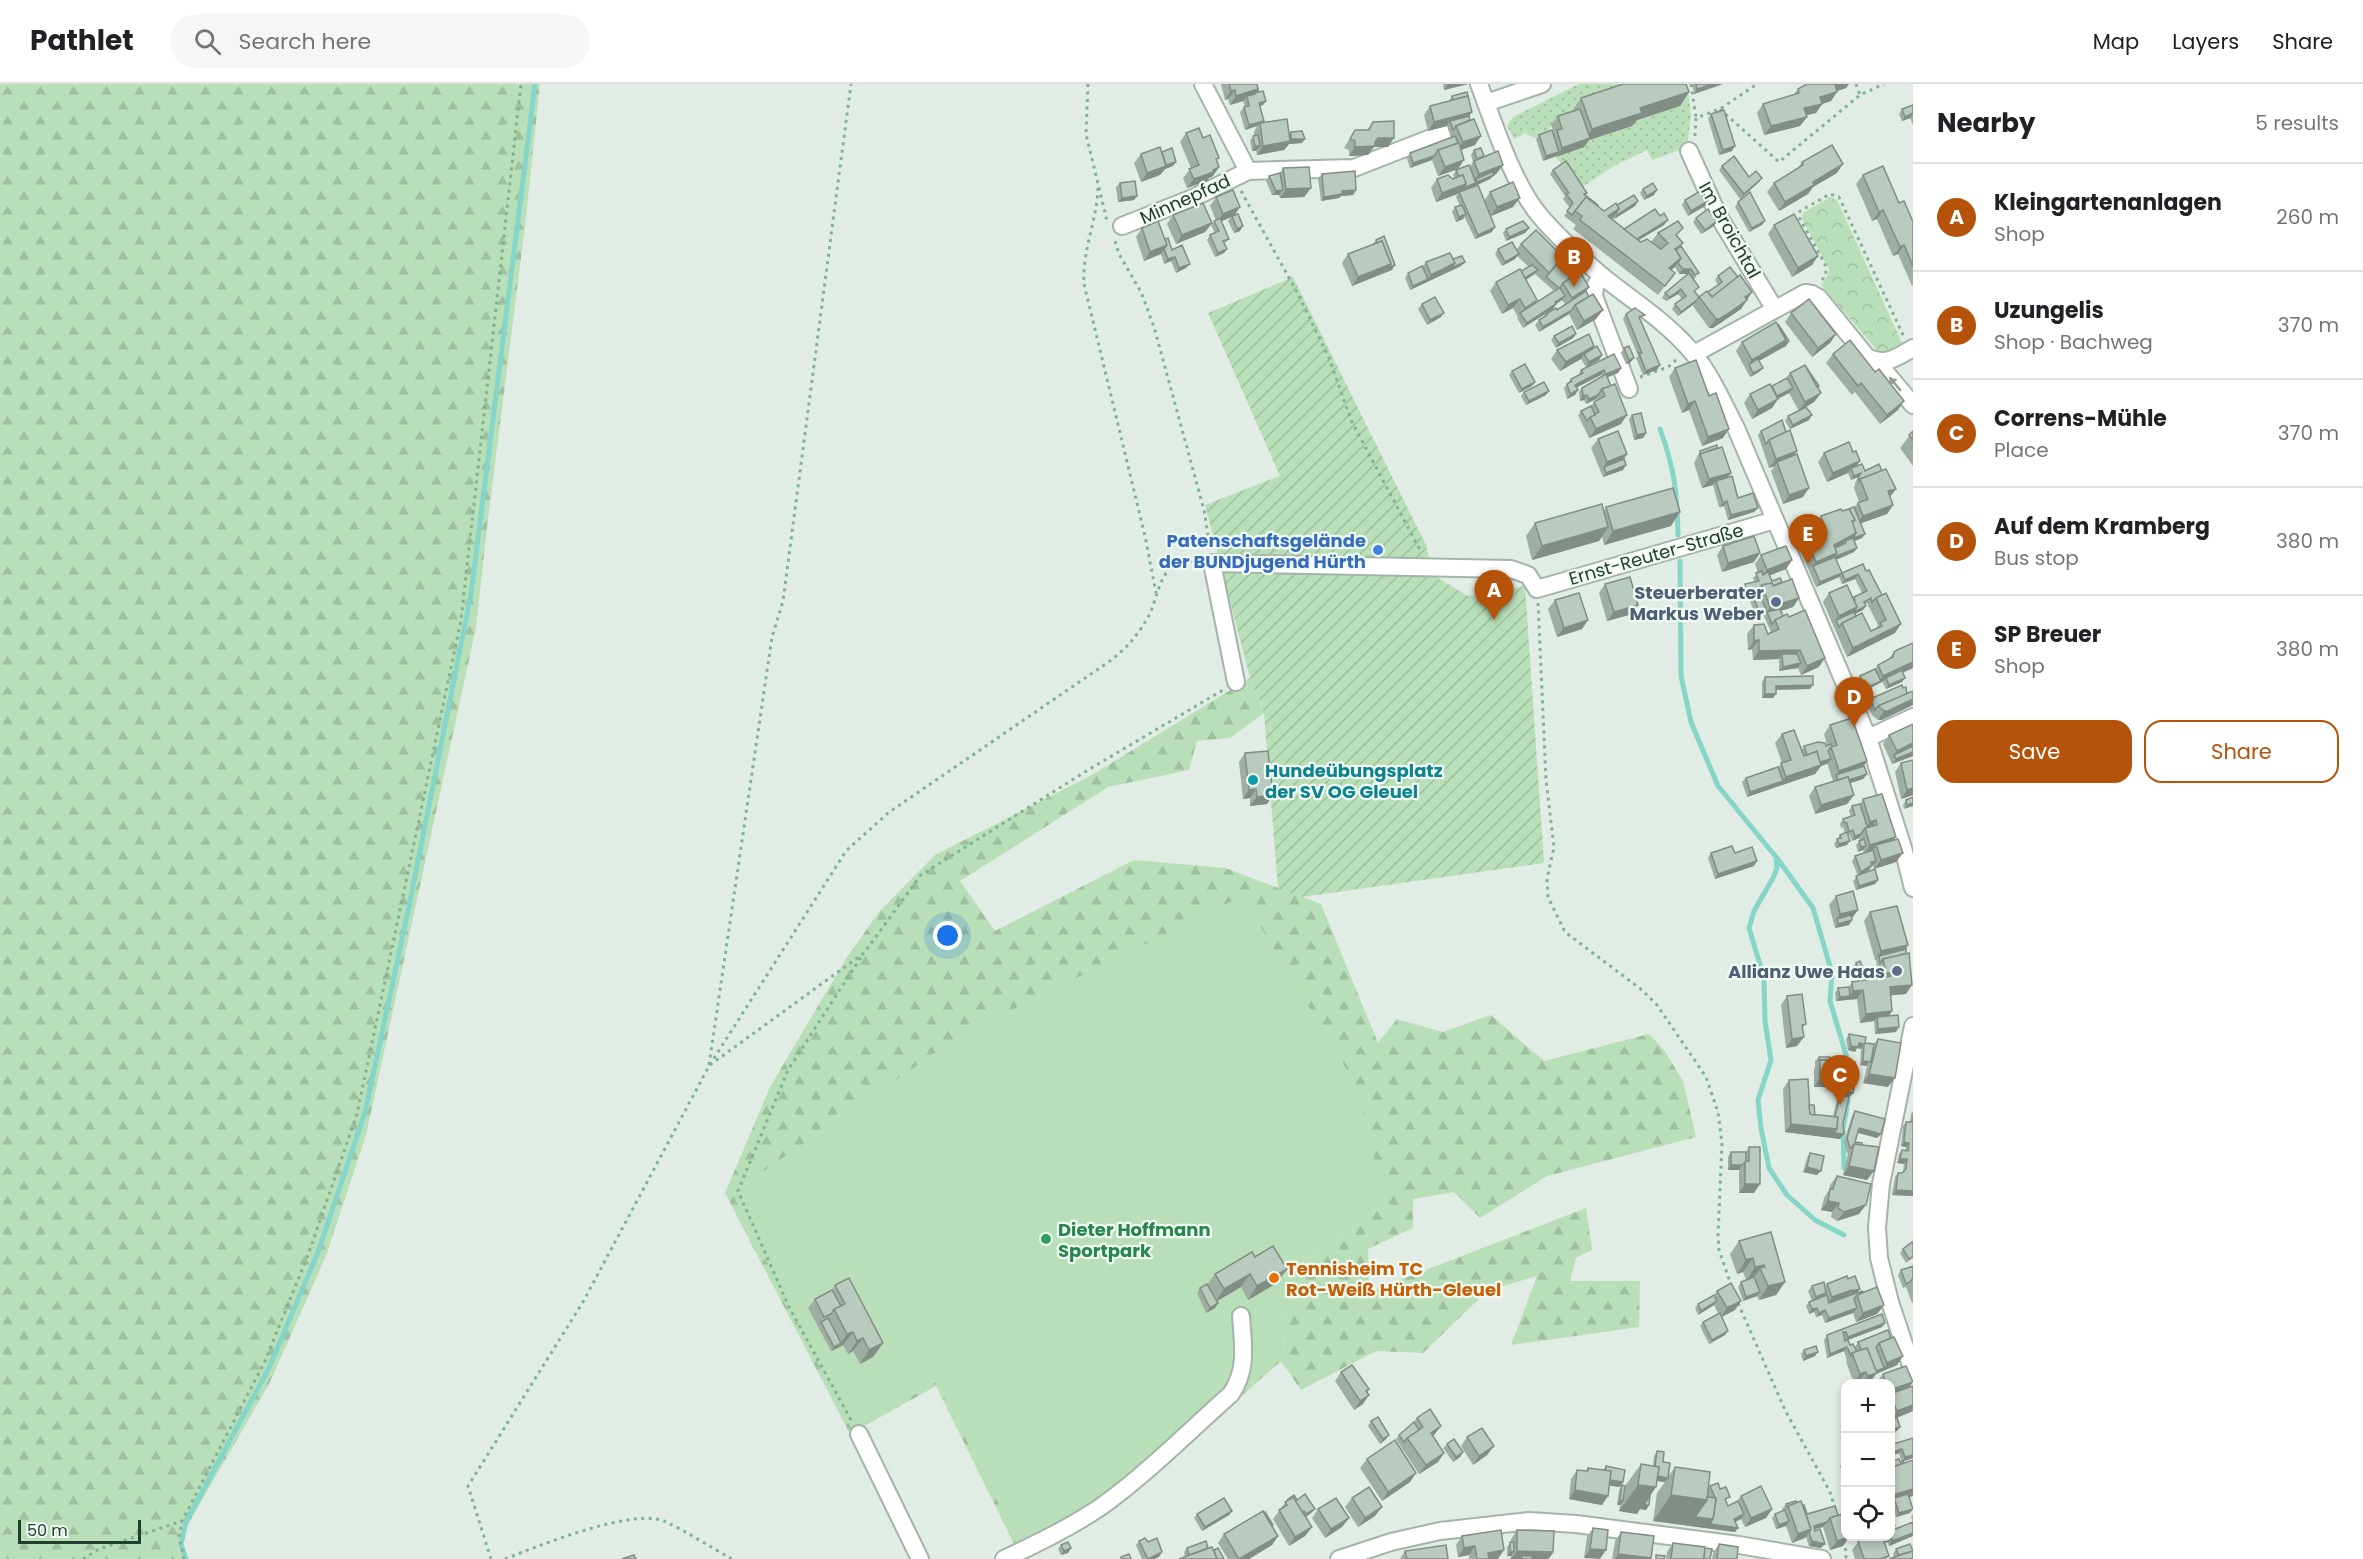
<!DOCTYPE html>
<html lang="en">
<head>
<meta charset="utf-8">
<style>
  body { margin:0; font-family:Poppins,sans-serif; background:#f6f6f6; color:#202124 }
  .controls { position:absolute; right:18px; bottom:18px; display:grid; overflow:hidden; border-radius:12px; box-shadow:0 3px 9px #0003 }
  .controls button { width:54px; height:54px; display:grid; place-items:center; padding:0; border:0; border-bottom:2px solid #e0e0e0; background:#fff; color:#202124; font:30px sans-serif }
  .scale { position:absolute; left:18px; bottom:15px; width:123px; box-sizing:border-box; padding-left:6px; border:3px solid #203e2d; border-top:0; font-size:16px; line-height:21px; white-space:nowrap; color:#203e2d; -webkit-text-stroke:4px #f1f9f3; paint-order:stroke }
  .you { position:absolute; left:948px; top:852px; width:21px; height:21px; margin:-15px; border:4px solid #fff; border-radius:50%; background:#1a73e8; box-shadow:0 0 0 9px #1a73e833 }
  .badge { display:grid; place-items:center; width:39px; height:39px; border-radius:50%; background:#b45309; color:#fff; font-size:20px; font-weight:700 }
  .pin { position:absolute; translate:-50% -50px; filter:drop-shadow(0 2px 3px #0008) }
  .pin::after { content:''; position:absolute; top:32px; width:21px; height:18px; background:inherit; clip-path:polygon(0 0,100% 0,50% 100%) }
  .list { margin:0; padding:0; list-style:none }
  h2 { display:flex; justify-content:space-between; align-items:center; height:78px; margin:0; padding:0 24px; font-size:26px }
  h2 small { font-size:20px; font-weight:400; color:#757577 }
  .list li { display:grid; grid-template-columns:39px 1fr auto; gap:18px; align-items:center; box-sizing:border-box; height:108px; padding:0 24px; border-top:2px solid #e0e0e0 }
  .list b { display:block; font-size:22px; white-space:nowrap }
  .list p { margin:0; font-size:20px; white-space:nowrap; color:#757577 }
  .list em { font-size:20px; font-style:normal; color:#757577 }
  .actions { display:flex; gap:12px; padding:18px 24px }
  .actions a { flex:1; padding:14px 0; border:2px solid #b45309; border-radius:18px; text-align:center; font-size:21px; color:#b45309 }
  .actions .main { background:#b45309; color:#fff }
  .icon { flex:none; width:33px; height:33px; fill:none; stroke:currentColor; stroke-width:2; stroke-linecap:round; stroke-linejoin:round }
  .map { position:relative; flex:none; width:1913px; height:1475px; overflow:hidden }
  header { display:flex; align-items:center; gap:36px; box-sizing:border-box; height:84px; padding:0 30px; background:#fff; border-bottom:2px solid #e0e0e0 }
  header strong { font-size:28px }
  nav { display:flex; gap:33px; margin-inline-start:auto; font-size:21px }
  .search { width:420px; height:54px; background:#f6f6f6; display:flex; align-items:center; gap:15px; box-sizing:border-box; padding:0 21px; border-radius:33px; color:#757577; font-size:22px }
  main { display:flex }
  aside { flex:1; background:#fff }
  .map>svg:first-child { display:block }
  .grass { fill:url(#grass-dots) }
  .forest { fill:url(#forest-firs); fill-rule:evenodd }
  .park { fill:url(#park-crowns) }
  .garden { fill:url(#garden-furrows) }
  .pitch { fill:#b9dfb8 }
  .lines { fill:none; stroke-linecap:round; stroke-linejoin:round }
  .stream { stroke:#85d5c9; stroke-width:5 }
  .minor-casing { stroke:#a3b4a9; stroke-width:20 }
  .path { stroke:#7fb293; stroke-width:3; stroke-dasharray:3 4.5; stroke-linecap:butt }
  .minor { stroke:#fff; stroke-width:16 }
  .wall { fill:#9faea3; fill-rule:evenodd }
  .shaded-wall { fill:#828d85 }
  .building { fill:#b9cabe; stroke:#828d85; stroke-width:1.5 }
  .oneway { fill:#909e96 }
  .shop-dot { fill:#3f7fe0; stroke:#f1f9f3; stroke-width:2 }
  .service-dot { fill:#5c6f8a; stroke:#f1f9f3; stroke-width:2 }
  .culture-dot { fill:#0f9aa8; stroke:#f1f9f3; stroke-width:2 }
  .leisure-dot { fill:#2e9e5b; stroke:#f1f9f3; stroke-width:2 }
  .food-dot { fill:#e8710a; stroke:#f1f9f3; stroke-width:2 }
  .labels { text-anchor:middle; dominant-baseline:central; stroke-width:4.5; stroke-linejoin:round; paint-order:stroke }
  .street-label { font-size:18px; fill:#203e2d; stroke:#f1f9f3 }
  .shop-label { font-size:18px; font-weight:bold; fill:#366cbe; stroke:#f1f9f3; text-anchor:end }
  .service-label { font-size:18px; font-weight:bold; fill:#4e5e75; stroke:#f1f9f3; text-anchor:end }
  .culture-label { font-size:18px; font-weight:bold; fill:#0d838f; stroke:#f1f9f3; text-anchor:start }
  .leisure-label { font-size:18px; font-weight:bold; fill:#27864d; stroke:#f1f9f3; text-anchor:start }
  .food-label { font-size:18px; font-weight:bold; fill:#c56008; stroke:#f1f9f3; text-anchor:start }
</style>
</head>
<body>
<header>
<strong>Pathlet</strong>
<div class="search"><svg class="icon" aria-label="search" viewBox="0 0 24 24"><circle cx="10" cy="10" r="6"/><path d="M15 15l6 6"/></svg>Search here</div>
<nav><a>Map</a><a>Layers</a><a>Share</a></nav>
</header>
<main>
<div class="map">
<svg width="1913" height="1475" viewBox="0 0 1913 1475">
  <defs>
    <pattern id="grass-dots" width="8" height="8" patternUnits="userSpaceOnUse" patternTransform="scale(1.5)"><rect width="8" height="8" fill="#b9dfb8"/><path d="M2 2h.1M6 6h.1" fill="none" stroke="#9fc09e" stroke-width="1.8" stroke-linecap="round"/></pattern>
    <pattern id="forest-firs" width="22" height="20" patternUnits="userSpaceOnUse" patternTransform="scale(1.5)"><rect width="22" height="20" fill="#b9dfb8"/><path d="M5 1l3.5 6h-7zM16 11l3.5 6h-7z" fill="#9fc09e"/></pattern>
    <pattern id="park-crowns" width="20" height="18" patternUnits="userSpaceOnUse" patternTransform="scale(1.5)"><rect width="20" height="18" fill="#b9dfb8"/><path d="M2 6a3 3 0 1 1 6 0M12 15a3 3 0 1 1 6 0" fill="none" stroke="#9fc09e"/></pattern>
    <pattern id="garden-furrows" width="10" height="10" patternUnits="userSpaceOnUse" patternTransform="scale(1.5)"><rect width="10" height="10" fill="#b9dfb8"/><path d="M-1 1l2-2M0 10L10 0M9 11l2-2" fill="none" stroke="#9fc09e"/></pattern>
  </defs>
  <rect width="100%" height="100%" fill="#e1ece4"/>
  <!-- grass -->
  <g class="grass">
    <path d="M1579 0H1639L1571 35 1552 41 1546 49 1534 54 1525 49 1514 55 1507 42 1513 33Z"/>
    <path d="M1673 0H1687L1691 30 1687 63 1652 76 1647 66 1614 82 1579 105 1556 73 1582 58Z"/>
  </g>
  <!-- forest -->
  <g class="forest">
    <path d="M0 0H540L525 142 488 435 476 543 366 1051 326 1172 269 1300 186 1444 183 1460 188 1475H0Z"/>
    <path d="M1250 594 1264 629 1230 654 1197 657 1189 686 1108 703 960 797 995 847 1134 776 1225 784 1321 820 1378 959 1397 935 1443 948 1491 931 1544 977 1649 950 1664 966 1683 997 1696 1053 1547 1092 1480 1134 1454 1108 1413 1115V1144L1368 1165 1369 1208 1586 1124 1592 1166 1576 1174 1570 1197H1640L1639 1243 1511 1261 1537 1192 1487 1207 1423 1269 1376 1267 1301 1306 1281 1277 1158 1386 1021 1474 936 1302 850 1350 725 1109 770 1003 847 873 879 828 935 771 1092 691ZM1385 1121 1287 1189 1284 1272 1024 1468 937 1298Z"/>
  </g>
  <!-- park -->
  <path class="park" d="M1830 113 1837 116 1902 259 1888 268 1877 266 1821 201 1830 187 1802 135 1803 129Z"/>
  <!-- garden -->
  <path class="garden" d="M1293 193 1426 461 1433 491 1468 512 1525 502 1544 779 1302 813 1278 804 1264 629 1250 594 1205 421 1280 392 1208 229Z"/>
  <!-- pitch -->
  <path class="pitch" d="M1242 812 1358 1004 1385 1121 1287 1189 1284 1272 1161 1381 1024 1469 937 1298 852 1346 732 1109 963 950Z"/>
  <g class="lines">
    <!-- stream -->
    <g class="stream">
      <path d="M1660 345C1675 386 1677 408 1678 451"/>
      <path d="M1680 477 1681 592 1691 638 1718 702 1776 773 1777 784 1773 794 1754 827 1749 844 1764 894 1765 937 1771 976 1758 1016 1761 1044 1769 1084 1787 1111 1815 1136 1844 1151"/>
      <path d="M1777 774 1813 824 1832 889 1830 917 1850 984"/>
      <path d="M1844 1084 1843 1045 1848 1017"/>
      <path d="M186 1475 181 1460 186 1438 269 1284 318 1168 365 1028 408 827 471 510 535 0"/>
    </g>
    <!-- minor casing -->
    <g class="minor-casing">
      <g id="minor">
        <path d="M1203 0 1248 87"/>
        <path d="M1479 0C1494 40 1513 100 1540 132 1558 153 1581 174 1602 192 1633 217 1667 238 1693 269 1711 291 1723 319 1736 344L1868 654 1903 764 1913 804"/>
        <path d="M1486 19 1542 0"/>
        <path d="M1689 67 1718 131 1774 224"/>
        <path d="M1122 142 1193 114 1248 87 1354 84 1449 47"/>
        <path d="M1602 192 1595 202 1594 212 1629 305"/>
        <path d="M1694 270 1805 209 1812 210 1819 214 1867 273C1885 283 1897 273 1913 264"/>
        <path d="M1877 278 1913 321"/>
        <path d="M1236 598 1212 479 1511 485 1528 491 1537 505 1775 436"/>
        <path d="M1868 654 1913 633"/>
        <path d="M1913 942 1881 1100 1877 1143 1879 1174 1890 1218 1913 1287"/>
        <path d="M859 1350 920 1475"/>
        <path d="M1004 1475C1038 1459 1071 1443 1102 1422 1148 1389 1189 1347 1231 1310 1248 1284 1243 1262 1241 1232"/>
        <path d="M1339 1475 1391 1458 1440 1447 1529 1437 1576 1440 1739 1461 1822 1475"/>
      </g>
    </g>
    <!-- path -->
    <g class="path">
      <path d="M1088 0 1086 50 1107 137"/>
      <path d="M1691 0 1696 34"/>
      <path d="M1856 0 1860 11"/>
      <path d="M1720 25 1779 78 1860 11 1884 0"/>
      <path d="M1695 52 1696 34 1720 25 1757 0"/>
      <path d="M1098 104C1097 136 1082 167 1084 200L1145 452 1156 509"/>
      <path d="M1241 107 1299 212 1329 274 1351 336 1421 468"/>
      <path d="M1115 157 1119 170 1141 208 1154 243 1204 426 1210 464"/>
      <path d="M1822 196 1826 190 1825 180 1800 135V127L1830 110 1839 113 1904 253"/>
      <path d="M1640 293 1668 283 1677 275"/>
      <path d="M1538 519 1546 696 1554 763 1547 795 1548 813 1565 848 1642 906 1657 921 1706 993 1718 1028 1722 1059 1718 1152 1719 1166 1731 1201"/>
      <path d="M709 981 772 553 783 517 851 0"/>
      <path d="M710 981 864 869 921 791 1088 686 1223 606"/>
      <path d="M1738 1219 1785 1326 1830 1408 1835 1424"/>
      <path d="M851 1336 789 1223 738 1107 788 986 863 870"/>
      <path d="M1843 1457 1847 1470 1845 1475"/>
      <path d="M83 1475 99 1465 182 1437"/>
      <path d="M184 1475 179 1452 182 1437 265 1277 308 1171 357 1030 461 536 521 0"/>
      <path d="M491 1475 468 1402 583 1218 709 982 846 767 888 729 1107 579C1126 565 1135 555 1147 535 1161 511 1157 474 1196 478"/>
      <path d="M505 1475C538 1462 631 1424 664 1437 684 1446 712 1464 732 1475"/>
    </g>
    <!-- minor -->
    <use href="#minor" class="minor"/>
  </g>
  <!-- wall -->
  <g class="wall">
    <path d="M1221 0H1257L1258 8 1266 17 1263 21 1260 22 1263 38 1289 50 1291 48 1302 59 1289 60 1284 66 1257 71 1256 67H1252L1250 56 1254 52V48L1257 42 1245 46 1240 28 1244 23H1245L1243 17 1230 21 1228 15 1225 16Z"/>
    <path d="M1443 0H1468L1444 6Z"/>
    <path d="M1692 0H1723L1694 10Z"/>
    <path d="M1807 0H1849L1846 4 1837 7 1831 17 1822 20 1816 29 1806 31 1807 33 1800 42 1764 51 1757 29 1763 20 1794 10 1798 5Z"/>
    <path d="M1689 8 1680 22 1637 36 1632 42 1589 56 1584 63 1543 77 1536 55 1539 51H1553L1554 49 1551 41 1558 32 1572 27 1581 14Z"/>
    <path d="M1452 12 1469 32 1475 61 1461 66 1458 85 1438 92 1432 76 1410 84 1407 74 1410 69 1451 54 1447 42 1428 47 1424 31 1430 22 1449 17Z"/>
    <path d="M1913 21V41L1910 34 1902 37 1899 30 1902 25Z"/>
    <path d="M1711 30 1732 67 1719 71 1708 35Z"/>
    <path d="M1373 38 1388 63H1374L1368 71 1349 72V66L1344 64 1355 46H1367Z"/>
    <path d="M1186 49 1203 54 1217 77 1213 92 1209 94 1207 97 1187 104 1183 94 1191 84 1180 58Z"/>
    <path d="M1474 66 1484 72 1503 81 1496 90 1494 91 1490 95 1474 102 1484 117 1490 108 1513 123 1491 132 1492 148 1475 155 1464 132 1463 135 1456 138 1452 128 1455 123 1460 122 1456 113 1458 110 1436 118 1431 104 1437 95 1454 94 1453 91 1456 86 1470 83 1473 78 1471 71Z"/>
    <path d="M1162 68 1173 82 1165 85 1160 91 1141 98 1134 79 1141 70Z"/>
    <path d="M1802 78 1837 89 1813 103 1808 110 1779 127 1767 108 1774 99 1797 85Z"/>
    <path d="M1722 82 1749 93 1762 94 1759 98 1740 115 1719 86Z"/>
    <path d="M1283 84 1311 104 1304 113 1280 114 1279 111H1272L1266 97 1269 92 1280 89Z"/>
    <path d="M1553 86 1587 109 1585 111 1604 127 1617 121 1635 122 1614 135 1613 134 1611 135 1624 145 1660 132 1668 136 1664 141 1639 156 1641 158H1651L1658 149 1677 153 1680 163 1696 193 1694 195 1695 208 1699 213 1708 208 1718 201 1715 196 1718 192 1738 193 1752 208 1741 225 1713 244H1709L1693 222 1694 220 1678 232 1672 225 1675 220 1682 215 1678 210 1666 217 1662 214 1665 209 1688 190H1679L1675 183 1671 186 1668 198 1658 211 1573 145 1576 141 1564 132 1570 124 1563 115 1565 112 1550 90Z"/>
    <path d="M1322 90 1356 106 1353 111 1341 112 1339 114 1321 117 1318 94Z"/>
    <path d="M1863 91 1899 119 1913 138V201L1912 202 1898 170 1893 172 1877 135 1872 137 1856 100Z"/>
    <path d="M1120 99 1137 112 1134 116 1118 118 1116 103Z"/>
    <path d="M1643 105 1654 111 1644 116 1640 109Z"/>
    <path d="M1216 113 1234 131 1240 147 1234 149 1228 137 1231 133 1221 137 1229 155 1224 160 1227 165 1224 169 1215 173 1207 156 1210 151 1215 149 1211 141 1216 136 1210 122Z"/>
    <path d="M1685 116 1708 117 1705 122 1688 132 1682 121Z"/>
    <path d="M1738 118 1762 141 1749 148 1735 123Z"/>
    <path d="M1173 131 1212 139 1205 148 1176 160 1167 140Z"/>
    <path d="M1696 134 1717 137 1714 142 1701 150 1693 138Z"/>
    <path d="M1774 141 1812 181 1792 193 1768 150Z"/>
    <path d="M1142 144 1165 155 1186 184 1176 189 1171 177 1164 180 1161 170 1144 177 1136 153Z"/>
    <path d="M1529 144 1525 149 1506 157 1503 149 1506 145Z"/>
    <path d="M1376 156 1392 186 1352 202 1342 179 1348 170 1373 160Z"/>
    <path d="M1521 160 1563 173 1560 177 1589 203 1586 207 1596 235 1577 246 1569 230 1539 248 1535 241 1539 236 1543 233 1546 230 1557 226 1565 220 1562 216 1556 220 1553 225 1523 244 1517 234 1518 233 1513 224 1502 230 1490 207 1496 198 1529 183 1517 172 1515 175 1502 182 1495 170 1498 165 1516 166ZM1535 190 1554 207 1533 221 1537 216 1526 196Z"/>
    <path d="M1453 175 1465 178 1461 182 1410 206 1405 194 1408 189 1422 183 1426 178Z"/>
    <path d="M1422 220 1441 233 1427 241 1418 225Z"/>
    <path d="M1791 229 1836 250 1830 259 1812 273 1785 238Z"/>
    <path d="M1626 230 1642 236H1641L1657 286 1643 291 1636 274 1638 272 1623 235Z"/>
    <path d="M1554 252 1573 254 1556 264 1551 256Z"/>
    <path d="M1789 257 1786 262 1759 277 1763 284 1759 288 1750 293 1736 267 1742 258Z"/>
    <path d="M1594 262 1591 266 1602 271 1599 276 1586 283 1581 275 1560 287 1551 275 1557 266Z"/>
    <path d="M1624 264 1630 279 1626 280 1621 269Z"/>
    <path d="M1833 270 1898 326 1880 340 1855 308 1852 311 1826 279Z"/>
    <path d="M1621 284 1618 289 1607 293 1621 340 1589 354 1578 331 1581 327 1591 322 1594 318 1597 316 1596 315 1586 320 1584 316 1580 317 1579 308 1582 304 1602 292 1601 291 1576 303 1578 306 1575 311 1567 315 1564 304 1571 295 1578 292 1581 286Z"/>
    <path d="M1675 284 1723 354 1702 362 1689 326 1682 329 1669 293Z"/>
    <path d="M1512 287 1535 298 1532 302 1519 309 1509 291Z"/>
    <path d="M1790 289 1818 304 1821 309 1814 318 1806 323 1809 336 1790 345 1785 337 1788 332 1799 327 1789 309 1778 315 1772 324 1752 335 1744 319 1750 310 1772 302 1785 295Z"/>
    <path d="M1524 308 1546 311 1526 321 1521 312Z"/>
    <path d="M1632 331 1646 349 1643 354 1634 356 1629 335Z"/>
    <path d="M1761 347 1794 371 1803 413 1783 420 1771 387 1775 382 1769 384 1758 351Z"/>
    <path d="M1913 347V382L1900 364Z"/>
    <path d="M1598 355 1627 370 1624 375 1623 386 1603 393 1591 364Z"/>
    <path d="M1700 367 1727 393 1738 414 1758 424 1754 428 1728 436 1724 422 1719 423 1713 401 1702 404 1694 379Z"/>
    <path d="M1824 369 1857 382 1865 387H1882L1896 405 1890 413 1893 421 1887 430 1861 439 1865 450 1862 454 1854 457V468L1836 476 1842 489 1839 493 1816 503 1796 456 1799 452 1813 446 1815 443 1814 441 1821 432 1842 427 1854 423 1859 418 1854 404 1855 401V399L1858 393 1851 396 1848 389 1827 398 1818 378Z"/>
    <path d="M1606 423 1671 442 1604 461 1602 453 1599 457 1532 476 1526 452 1535 439 1604 427Z"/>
    <path d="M1723 462 1760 469 1754 478 1722 488 1717 471Z"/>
    <path d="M1761 471 1792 476 1786 485 1769 492 1772 497 1782 498 1799 514 1793 523 1781 527 1783 532 1819 583 1801 591 1798 584 1779 587V575L1753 576 1752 565 1748 566 1747 550 1754 541 1768 550 1771 548 1763 530 1756 532 1748 512 1743 513 1742 505 1745 500 1755 498 1753 494 1758 489 1755 480Z"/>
    <path d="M1863 480 1895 549 1847 573 1823 518 1829 509 1853 514 1862 509 1855 495 1842 500 1839 493 1842 489ZM1867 519 1878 541 1876 545 1871 547 1855 530 1863 526 1865 520Z"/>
    <path d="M1605 500 1638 521 1632 530 1607 537 1599 509Z"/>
    <path d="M1555 516 1582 545 1557 553 1548 525Z"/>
    <path d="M1894 568 1913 584 1903 588 1905 594 1902 598 1886 605 1883 599 1884 597 1862 608 1857 596 1860 592 1875 585 1878 581 1888 576Z"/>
    <path d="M1765 593 1810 605 1776 606 1773 614H1762V598Z"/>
    <path d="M1902 601 1882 636H1878L1872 631 1867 619 1870 615Z"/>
    <path d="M1830 641 1867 677 1864 682 1867 690 1863 695 1850 699 1854 711 1847 720 1815 730 1809 712 1815 703 1833 697 1827 679 1821 682 1815 690 1747 713 1742 698 1746 694 1778 683 1782 679 1775 659 1782 650 1802 666 1804 662H1826L1827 661 1824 650Z"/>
    <path d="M1889 651 1913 672 1892 680 1883 660Z"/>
    <path d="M1245 669 1273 711 1267 720 1250 722V714L1243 715 1239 678Z"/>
    <path d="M1901 679 1913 711 1901 715 1895 688Z"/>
    <path d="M1913 713 1904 725 1903 721 1906 716Z"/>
    <path d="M1863 715 1894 756 1896 778 1874 785 1873 782H1871L1869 786 1859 791 1878 796 1875 800 1856 806 1853 797 1858 792 1852 777 1855 772 1864 770 1863 766 1858 768 1856 761 1860 757 1859 754 1852 757 1850 751H1848L1847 761 1836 764 1834 760 1840 751 1845 749 1843 743 1841 744 1840 740 1843 735 1851 733 1849 727 1852 722 1860 720Z"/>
    <path d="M1711 769H1735L1754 782 1715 795 1708 774Z"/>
    <path d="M1836 812 1858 826 1852 834V836L1849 841 1835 844 1829 821Z"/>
    <path d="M1870 828 1908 861 1905 866 1906 910 1890 911 1892 927 1889 932 1896 948 1875 950 1874 937 1860 939 1857 915 1836 917 1835 909 1838 904 1849 903 1852 898 1873 895 1875 892 1879 893 1876 876H1875L1864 837Z"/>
    <path d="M1856 879 1863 884 1860 889 1855 890 1853 883Z"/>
    <path d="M1787 912 1806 940 1802 945 1797 962 1786 964 1781 921Z"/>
    <path d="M1849 950 1865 959 1874 960 1878 955 1888 1003 1863 999 1867 982 1860 981 1861 965 1857 964 1855 968 1848 966 1846 955Z"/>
    <path d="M1819 973 1830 976 1855 978 1849 1013 1843 1039 1840 1055 1785 1048 1783 1005 1789 996 1809 1021 1815 1031 1833 1032 1840 1003H1814V985L1815 983V977Z"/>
    <path d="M1855 1027 1881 1050 1877 1054 1858 1049 1855 1058 1867 1096 1843 1091 1848 1069H1847L1844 1058 1852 1032Z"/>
    <path d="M1913 1027V1112L1892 1111 1895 1093 1898 1089H1902L1903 1088 1904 1080 1897 1079 1899 1070 1902 1066H1905L1906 1063 1901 1062 1903 1042 1906 1038H1910L1911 1030Z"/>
    <path d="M1749 1063 1754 1109H1739V1086H1728V1073L1731 1068H1746Z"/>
    <path d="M1810 1069 1817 1091 1803 1088 1807 1074Z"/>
    <path d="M1837 1092 1859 1130 1837 1137 1831 1133 1832 1128 1821 1126 1824 1114 1829 1106 1830 1101Z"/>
    <path d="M1739 1157 1785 1198 1776 1211 1759 1216 1757 1212 1743 1217 1738 1203 1741 1198 1746 1196 1743 1188 1737 1190 1730 1170Z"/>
    <path d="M1913 1157V1174L1906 1179 1900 1169 1903 1165Z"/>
    <path d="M1255 1173 1277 1199 1248 1216 1241 1203 1217 1217 1218 1219 1215 1224 1206 1229 1197 1209 1200 1204 1207 1201 1215 1190Z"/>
    <path d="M1913 1182V1219H1912L1906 1203 1903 1204 1898 1191 1901 1186Z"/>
    <path d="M1848 1195 1860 1205 1857 1209 1863 1208 1884 1221 1877 1230 1856 1238 1853 1229 1825 1239 1822 1231 1816 1233 1814 1228 1809 1230 1806 1222 1809 1218 1812 1217 1808 1207 1812 1202 1825 1204 1827 1200Z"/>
    <path d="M835 1201 883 1259 873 1273 860 1280 853 1267 848 1270 843 1261 831 1267 808 1224 815 1215 832 1206Z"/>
    <path d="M1717 1207 1735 1226 1722 1233 1725 1251 1709 1260 1700 1242 1703 1238 1718 1229 1714 1221 1698 1231 1695 1224 1698 1220 1714 1211Z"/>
    <path d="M1885 1239 1882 1243 1848 1256 1850 1261 1857 1268 1855 1263 1858 1258 1891 1254 1903 1272 1897 1281 1876 1290 1870 1298 1866 1299H1860L1859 1297 1854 1299 1846 1278 1847 1277 1844 1267 1827 1274 1824 1256 1827 1251Z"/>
    <path d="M1804 1266 1815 1272 1803 1277 1801 1270Z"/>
    <path d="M1341 1288 1369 1305 1363 1320 1354 1326 1335 1297Z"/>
    <path d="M1883 1290 1910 1303 1913 1327 1894 1335 1897 1347 1891 1349 1893 1356 1890 1359V1299H1876Z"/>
    <path d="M1417 1334 1441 1342 1433 1352 1444 1369 1438 1378 1419 1390 1396 1355 1399 1351 1414 1338Z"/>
    <path d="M1371 1337 1386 1355 1380 1360 1368 1342Z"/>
    <path d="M1467 1353 1494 1362 1487 1371 1473 1381 1461 1362Z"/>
    <path d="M1913 1354V1374L1903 1377 1913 1412 1909 1413 1913 1425 1910 1429 1896 1433 1890 1419V1378H1902L1899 1369 1890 1372Z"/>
    <path d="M1447 1360 1463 1368 1460 1373 1453 1378 1443 1364Z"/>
    <path d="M1657 1367 1663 1378 1668 1393 1675 1383 1708 1406 1710 1402 1727 1418H1726L1728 1422 1737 1417 1741 1412 1772 1425 1766 1434 1745 1443 1741 1435 1735 1437V1448L1653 1437 1657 1409 1665 1398 1657 1397 1650 1411 1649 1421 1646 1426 1640 1425 1637 1430 1619 1427 1620 1421H1617L1619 1406 1622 1401 1625 1402 1641 1380 1653 1382 1654 1372Z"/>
    <path d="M1367 1375 1416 1389 1410 1398 1382 1417 1360 1384Z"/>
    <path d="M1845 1376V1384L1841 1385 1840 1382 1843 1377Z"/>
    <path d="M1606 1382 1623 1398 1620 1403 1609 1401 1602 1421 1569 1415 1571 1395 1577 1386 1586 1387 1588 1384 1603 1386Z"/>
    <path d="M1352 1414 1375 1432 1358 1443 1345 1423Z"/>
    <path d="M1288 1415 1297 1416 1315 1425 1311 1429 1306 1433 1312 1443 1305 1452 1289 1462 1273 1435Z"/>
    <path d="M1797 1419 1807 1430 1838 1431 1849 1453 1843 1462 1830 1466 1823 1443 1815 1445 1821 1464 1809 1462 1806 1453 1792 1459 1786 1442 1776 1445 1772 1434 1775 1430 1783 1427 1782 1425 1786 1420Z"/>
    <path d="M1318 1425 1349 1434 1342 1443 1325 1454 1312 1434Z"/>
    <path d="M1232 1427 1229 1431 1202 1447 1194 1434 1197 1430Z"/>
    <path d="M1890 1427 1895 1442 1892 1447 1913 1438 1911 1433 1913 1430V1452L1889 1462 1888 1458 1884 1459 1889 1472 1886 1475H1855L1852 1466 1858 1458 1856 1452H1890Z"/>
    <path d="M1272 1442 1278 1452 1272 1461 1249 1475H1228L1218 1459 1224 1450Z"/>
    <path d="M1593 1444 1608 1446 1584 1474 1587 1453Z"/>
    <path d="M1517 1446 1553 1469 1550 1473 1548 1475H1510L1511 1472H1507V1463L1511 1458V1455Z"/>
    <path d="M1621 1448 1651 1475H1612L1615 1457Z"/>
    <path d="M1462 1452 1498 1475H1469V1471L1458 1473 1456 1461Z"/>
    <path d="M1139 1457 1148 1458 1159 1473 1154 1475H1142L1136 1461Z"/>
    <path d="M1673 1459 1710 1475H1666L1667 1468Z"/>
    <path d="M1719 1460 1737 1475H1712L1713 1469Z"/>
    <path d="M1061 1461 1071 1464 1068 1469 1061 1471 1058 1465Z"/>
    <path d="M1187 1464H1208L1214 1466 1185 1473 1184 1468Z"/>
    <path d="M1896 1465 1913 1475H1889L1894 1473 1893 1470Z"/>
    <path d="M1405 1467 1448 1475H1400Z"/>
  </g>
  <!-- shaded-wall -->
  <g class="shaded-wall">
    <path d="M1448 0H1468L1444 6Z"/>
    <path d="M1708 0H1723L1694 10 1697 5 1707 2Z"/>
    <path d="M1838 0H1849L1846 4 1829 10 1835 1Z"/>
    <path d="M1258 5 1252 14 1247 12 1243 17 1230 21 1236 12Z"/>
    <path d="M1235 6 1228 15 1225 16 1231 7Z"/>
    <path d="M1689 8 1680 22 1637 36 1632 42 1589 56 1584 63 1556 73 1562 64 1584 57 1592 45 1640 24Z"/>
    <path d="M1837 8 1831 17 1816 22 1822 20 1816 29 1797 33 1804 24 1820 13Z"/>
    <path d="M1266 17 1263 21 1256 23 1259 19Z"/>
    <path d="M1472 28 1466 37H1450L1447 42 1428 47 1434 38Z"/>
    <path d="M1913 29 1910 34 1902 37 1905 33Z"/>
    <path d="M1807 33 1800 42 1764 51 1771 42Z"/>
    <path d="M1264 37 1261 41 1260 39 1257 42 1245 46 1249 41Z"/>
    <path d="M1481 52 1475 61 1441 73 1460 62 1463 58Z"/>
    <path d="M1378 54H1394L1388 63H1374L1368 71 1349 72 1355 63Z"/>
    <path d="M1291 55H1305L1302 59 1289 60 1284 66 1257 71 1263 62 1289 58Z"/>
    <path d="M1255 62H1260L1257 66 1252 67Z"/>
    <path d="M1735 62 1732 67 1719 71 1723 66Z"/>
    <path d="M1559 68 1556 72 1543 77 1546 72Z"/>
    <path d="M1434 72 1432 76 1410 84 1413 79Z"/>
    <path d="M1464 76 1458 85 1438 92 1445 83Z"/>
    <path d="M1176 78 1173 82 1165 85 1160 91 1141 98 1147 89Z"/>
    <path d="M1843 80 1837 89 1813 103 1808 110 1779 127 1785 118 1813 98Z"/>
    <path d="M1503 81 1496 90 1477 98 1476 95 1472 99 1479 90Z"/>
    <path d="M1219 83 1213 92 1209 94 1207 97 1187 104 1194 95Z"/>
    <path d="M1494 91 1490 95 1460 109 1463 104Z"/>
    <path d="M1762 94 1759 98 1740 115 1744 110Z"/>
    <path d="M1466 100 1460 109 1436 118 1442 109Z"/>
    <path d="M1311 104 1304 113 1280 114 1286 105Z"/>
    <path d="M1283 106 1279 111H1272L1276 107Z"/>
    <path d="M1356 106 1353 111 1341 112 1339 114 1321 117 1324 113 1342 107Z"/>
    <path d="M1657 106 1654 111 1644 116 1647 112Z"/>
    <path d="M1137 112 1134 116 1118 118 1122 114Z"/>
    <path d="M1520 114 1513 123 1491 132 1497 123Z"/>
    <path d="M1638 117 1635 122 1614 135 1617 131Z"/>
    <path d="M1708 117 1705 122 1688 132 1691 127Z"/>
    <path d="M1240 123 1234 132 1217 139 1223 130Z"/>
    <path d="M1619 125 1613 134 1601 141 1608 132Z"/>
    <path d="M1883 126 1877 135 1872 137 1879 128Z"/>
    <path d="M1466 130 1463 135 1456 138 1459 133Z"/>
    <path d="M1668 136 1664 141 1629 162 1632 158Z"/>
    <path d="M1717 137 1714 142 1701 150 1705 146Z"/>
    <path d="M1765 137 1762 141 1749 148 1752 144Z"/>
    <path d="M1212 139 1205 148 1176 160 1182 151Z"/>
    <path d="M1243 142 1240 147 1234 149 1237 145Z"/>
    <path d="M1495 143 1492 148 1475 155 1478 151Z"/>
    <path d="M1529 144 1525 149 1506 157 1509 153Z"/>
    <path d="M1167 161 1161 170 1144 177 1150 168Z"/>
    <path d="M1904 161 1898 170 1893 172 1900 163Z"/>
    <path d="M1227 165 1224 169 1215 173 1218 169Z"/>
    <path d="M1519 170 1515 175 1502 182 1505 178Z"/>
    <path d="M1818 172 1812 181 1792 193 1798 184Z"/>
    <path d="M1175 173 1171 177 1164 180 1168 175Z"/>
    <path d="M1681 174 1675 183 1662 193 1669 184Z"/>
    <path d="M1465 178 1461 182 1410 206 1413 202 1428 195 1431 191 1455 179Z"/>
    <path d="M1190 180 1186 184 1176 189 1179 184Z"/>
    <path d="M1391 180 1384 189 1352 202 1358 193Z"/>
    <path d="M1395 181 1392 186 1384 189 1388 184Z"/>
    <path d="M1683 185H1691L1688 190H1679Z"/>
    <path d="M1538 186 1534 190 1518 201 1521 197Z"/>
    <path d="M1589 203 1583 212 1566 223 1572 214Z"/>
    <path d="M1681 205 1678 210 1666 217 1670 213Z"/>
    <path d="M1752 208 1741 225 1713 244H1709L1716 235Z"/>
    <path d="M1565 212 1562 216 1552 223 1555 218Z"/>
    <path d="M1520 215 1513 224 1502 230 1508 221Z"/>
    <path d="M1537 216 1531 225 1521 230 1525 224Z"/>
    <path d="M1697 216 1694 220 1678 232 1681 228Z"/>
    <path d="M1556 220 1553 225 1523 244 1527 239Z"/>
    <path d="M1572 226 1569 230 1539 248 1543 243Z"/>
    <path d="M1603 226 1596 235 1577 246 1584 237Z"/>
    <path d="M1444 229 1441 233 1427 241 1430 236Z"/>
    <path d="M1576 250 1573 254 1556 264 1559 259Z"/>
    <path d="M1836 250 1830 259 1812 273 1818 264Z"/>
    <path d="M1786 256 1780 265 1750 282 1749 280 1752 276Z"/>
    <path d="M1789 257 1786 262 1780 265 1783 260Z"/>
    <path d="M1594 262 1588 271 1584 270 1581 275 1560 287 1566 278Z"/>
    <path d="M1602 271 1599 276 1586 283 1589 278Z"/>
    <path d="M1634 274 1630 279 1626 280 1629 276Z"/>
    <path d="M1660 281 1657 286 1643 291 1646 287Z"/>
    <path d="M1621 284 1618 289 1603 295 1606 290Z"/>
    <path d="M1763 284 1759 288 1750 293 1753 289Z"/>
    <path d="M1604 286 1601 291 1572 306 1575 301Z"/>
    <path d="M1535 298 1532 302 1519 309 1522 305Z"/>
    <path d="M1793 304 1789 309 1769 319 1772 315Z"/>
    <path d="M1578 306 1575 311 1567 315 1570 310Z"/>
    <path d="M1549 307 1546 311 1526 321 1529 317Z"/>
    <path d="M1821 309 1814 318 1799 327 1805 318Z"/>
    <path d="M1587 311 1584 316 1580 317 1583 312Z"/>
    <path d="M1598 311 1596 315 1586 320 1589 315Z"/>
    <path d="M1778 315 1772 324 1752 335 1758 326Z"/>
    <path d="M1695 317 1689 326 1682 329 1688 320Z"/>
    <path d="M1904 317 1898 326 1880 340 1887 331Z"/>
    <path d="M1627 331 1621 340 1589 354 1596 345Z"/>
    <path d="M1812 331 1809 336 1790 345 1793 341Z"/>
    <path d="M1729 345 1723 354 1702 362 1708 353Z"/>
    <path d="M1646 349 1643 354 1634 356 1637 351Z"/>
    <path d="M1797 367 1791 376 1777 378 1775 382 1769 384 1776 375Z"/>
    <path d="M1627 370 1621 379 1604 383 1607 378Z"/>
    <path d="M1860 377 1854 386 1851 384 1848 389 1827 398 1833 389Z"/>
    <path d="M1626 381 1623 386 1603 393 1606 389Z"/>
    <path d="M1731 389 1724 398 1716 397 1713 401 1702 404 1709 395Z"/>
    <path d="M1861 389 1858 393 1851 396 1854 392Z"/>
    <path d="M1809 404 1803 413 1783 420 1789 411Z"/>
    <path d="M1896 405 1889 414 1888 407Z"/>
    <path d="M1727 417 1724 422 1719 423 1723 419Z"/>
    <path d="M1893 421 1887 430 1856 441 1863 432Z"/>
    <path d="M1758 424 1754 428 1728 436 1731 431Z"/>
    <path d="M1680 428 1671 442 1604 461 1613 447Z"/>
    <path d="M1608 443 1599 457 1532 476 1542 462Z"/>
    <path d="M1856 449 1850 458 1846 459 1845 457 1842 461 1832 468 1834 461Z"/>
    <path d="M1865 450 1862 454 1850 459 1853 454Z"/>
    <path d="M1857 464 1854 468 1814 485 1813 482 1816 478 1837 469Z"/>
    <path d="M1760 469 1754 478 1722 488 1728 479Z"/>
    <path d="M1792 476 1786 485 1760 495 1767 486Z"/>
    <path d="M1842 489 1839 493 1816 503 1820 498Z"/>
    <path d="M1858 490 1855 495 1842 500 1845 496Z"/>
    <path d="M1751 507 1748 512 1743 513 1746 508Z"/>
    <path d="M1799 514 1793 523 1768 531 1767 528 1770 523Z"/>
    <path d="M1638 521 1632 530 1607 537 1614 528Z"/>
    <path d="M1866 522 1863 526 1837 539 1836 536 1839 532 1857 523Z"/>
    <path d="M1766 526 1763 530 1756 532 1759 527Z"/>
    <path d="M1588 536 1582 545 1557 553 1564 544Z"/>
    <path d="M1901 540 1895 549 1847 573 1853 564Z"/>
    <path d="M1759 556 1752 565 1748 566 1754 557Z"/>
    <path d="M1800 566 1794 575 1782 570 1779 575 1753 576 1759 567Z"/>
    <path d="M1825 574 1819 583 1801 591 1807 582Z"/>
    <path d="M1913 578V584L1887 596 1886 594 1884 597 1862 608 1865 604 1880 597 1883 592Z"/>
    <path d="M1801 579 1798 584 1779 587 1783 583Z"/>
    <path d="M1905 594 1902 598 1886 605 1889 601Z"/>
    <path d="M1813 601 1810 605 1773 606 1776 602Z"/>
    <path d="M1765 610H1776L1773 614H1762Z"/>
    <path d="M1913 615V621L1882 636H1878L1884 627Z"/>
    <path d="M1913 659V665L1894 671 1897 667Z"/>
    <path d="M1913 668V672L1892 680 1896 675Z"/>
    <path d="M1831 675 1827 680 1821 682 1815 690 1779 702 1786 693 1816 680Z"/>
    <path d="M1867 677 1860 686 1836 691 1833 696 1839 687Z"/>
    <path d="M1867 690 1863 695 1836 704 1839 699Z"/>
    <path d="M1783 697 1779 702 1747 713 1750 708Z"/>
    <path d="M1913 704V711L1901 715 1907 706Z"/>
    <path d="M1256 705 1250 714 1243 715 1249 706Z"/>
    <path d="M1273 711 1267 720 1250 722 1257 713Z"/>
    <path d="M1854 711 1847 720 1815 730 1821 721Z"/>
    <path d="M1913 719V722L1904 725 1907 721Z"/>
    <path d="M1876 736 1870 745H1865L1870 738Z"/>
    <path d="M1861 750 1859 754 1852 757 1855 752Z"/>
    <path d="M1896 753 1890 762 1876 761 1872 768 1864 770 1870 761Z"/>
    <path d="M1850 757 1847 761 1836 764 1839 760Z"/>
    <path d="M1866 762 1863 766 1858 768 1861 763Z"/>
    <path d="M1903 769 1896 778 1874 785 1881 776Z"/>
    <path d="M1757 777 1754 782 1715 795 1718 790Z"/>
    <path d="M1876 777 1869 786 1858 792 1861 788 1871 778Z"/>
    <path d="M1878 796 1875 800 1856 806 1859 802Z"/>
    <path d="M1858 826 1851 835H1837L1834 839 1840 830Z"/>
    <path d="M1852 836 1849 841 1835 844 1838 840Z"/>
    <path d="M1908 861 1902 870 1879 872 1875 876 1881 867Z"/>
    <path d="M1863 884 1860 889 1855 890 1858 886Z"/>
    <path d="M1886 889H1891L1885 897H1880Z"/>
    <path d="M1912 901 1906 910 1883 912 1890 903Z"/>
    <path d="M1863 906 1857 915 1836 917 1840 913 1850 912 1853 907Z"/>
    <path d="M1892 927 1886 936 1877 933 1874 937 1860 939 1866 930Z"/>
    <path d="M1899 943 1896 948 1875 950 1878 945Z"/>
    <path d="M1804 953 1797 962 1786 964 1792 955Z"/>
    <path d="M1859 959 1864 960 1861 965 1857 964 1855 968 1848 966 1851 962Z"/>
    <path d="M1863 977 1868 978 1867 982 1860 981Z"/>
    <path d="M1869 990 1895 994 1888 1003 1863 999Z"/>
    <path d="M1820 994H1846L1840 1003H1814Z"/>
    <path d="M1843 1007 1853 1009 1846 1018 1840 1011Z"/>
    <path d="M1791 1040 1837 1045 1844 1050 1840 1055 1785 1048Z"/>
    <path d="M1859 1044 1881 1050 1877 1054 1856 1048Z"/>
    <path d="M1904 1058 1909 1059 1906 1063 1901 1062Z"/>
    <path d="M1900 1075H1907L1904 1080 1897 1079Z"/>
    <path d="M1731 1081H1742L1739 1086H1728Z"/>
    <path d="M1849 1082 1874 1087 1867 1096 1843 1091Z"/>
    <path d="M1807 1083 1821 1087 1817 1091 1803 1088Z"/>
    <path d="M1745 1100H1760L1754 1109H1739Z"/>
    <path d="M1896 1106 1913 1107V1112L1892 1111Z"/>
    <path d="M1828 1117 1839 1119 1832 1128 1821 1126Z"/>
    <path d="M1866 1121 1859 1130 1837 1137 1844 1128Z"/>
    <path d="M1753 1174 1743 1188 1737 1190 1746 1176Z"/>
    <path d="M1764 1181 1753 1194 1746 1197 1755 1183Z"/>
    <path d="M1287 1185 1277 1199 1248 1216 1257 1202Z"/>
    <path d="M1250 1190 1241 1203 1214 1219 1224 1205Z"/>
    <path d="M1785 1198 1776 1211 1759 1216 1768 1202Z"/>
    <path d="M1860 1205 1853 1214 1846 1216 1852 1207Z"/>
    <path d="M1852 1206 1846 1215 1826 1222 1832 1213Z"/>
    <path d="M1760 1208 1757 1212 1743 1217 1746 1213Z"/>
    <path d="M1826 1209 1823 1213 1812 1217 1816 1213Z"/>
    <path d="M1717 1217 1714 1221 1698 1231 1701 1227Z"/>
    <path d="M1741 1217 1735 1226 1721 1233 1727 1224Z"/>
    <path d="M1218 1219 1215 1224 1206 1229 1210 1224Z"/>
    <path d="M1884 1221 1877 1230 1856 1238 1863 1229Z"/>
    <path d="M1817 1224 1814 1228 1809 1230 1812 1225Z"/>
    <path d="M1857 1224 1853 1229 1825 1239 1829 1234Z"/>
    <path d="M1825 1226 1822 1231 1816 1233 1819 1229Z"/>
    <path d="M1885 1239 1882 1243 1845 1257 1848 1253Z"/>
    <path d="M1728 1247 1725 1251 1709 1260 1712 1256Z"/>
    <path d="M853 1248 843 1261 838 1264 847 1250Z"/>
    <path d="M863 1254 853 1267 848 1270 857 1257Z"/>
    <path d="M841 1259 838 1264 831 1267 834 1263Z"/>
    <path d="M883 1259 873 1273 860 1280 869 1266Z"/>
    <path d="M1847 1263 1844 1267 1827 1274 1830 1270Z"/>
    <path d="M1818 1268 1815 1272 1803 1277 1806 1272Z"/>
    <path d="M1903 1272 1897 1281 1876 1290 1870 1298 1862 1299 1872 1288 1884 1284 1887 1279Z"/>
    <path d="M1866 1288 1859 1297 1854 1299 1860 1290Z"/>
    <path d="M1913 1298 1907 1307 1890 1311V1306Z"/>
    <path d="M1369 1311 1363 1320 1354 1326 1360 1317Z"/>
    <path d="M1913 1321V1327L1891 1336 1890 1333 1894 1332 1897 1327Z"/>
    <path d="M1441 1342 1434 1351 1424 1358 1431 1349Z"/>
    <path d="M1900 1343 1897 1347 1890 1349V1346Z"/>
    <path d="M1389 1351 1386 1355 1380 1360 1383 1355Z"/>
    <path d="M1494 1362 1487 1371 1473 1381 1479 1372Z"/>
    <path d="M1902 1365 1899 1369 1890 1372V1369Z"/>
    <path d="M1463 1368 1460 1373 1453 1378 1456 1373Z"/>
    <path d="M1444 1369 1438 1378 1419 1390 1426 1381Z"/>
    <path d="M1913 1371V1374L1902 1378 1905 1373Z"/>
    <path d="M1416 1389 1410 1398 1382 1417 1388 1408Z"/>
    <path d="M1654 1392 1668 1394 1665 1398 1651 1396Z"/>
    <path d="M1607 1396 1623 1398 1620 1403 1604 1401Z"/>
    <path d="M1638 1401 1656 1403 1644 1421H1649L1646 1426 1640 1425 1637 1430 1619 1427Z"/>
    <path d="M1913 1405V1412L1895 1417 1894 1414 1890 1419V1412Z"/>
    <path d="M1575 1406 1608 1412 1602 1421 1569 1415Z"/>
    <path d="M1671 1411 1707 1416 1713 1435 1738 1444 1735 1448 1653 1437Z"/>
    <path d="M1620 1416 1623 1417 1620 1421H1617Z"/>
    <path d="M1382 1423 1375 1432 1358 1443 1365 1434Z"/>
    <path d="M1315 1425 1311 1429 1303 1435 1306 1430Z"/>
    <path d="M1772 1425 1766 1434 1745 1443 1751 1434Z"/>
    <path d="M1913 1425 1910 1429 1896 1433 1899 1429Z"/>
    <path d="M1232 1427 1229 1431 1202 1447 1205 1443Z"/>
    <path d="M1744 1430 1741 1435 1731 1440 1734 1435Z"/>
    <path d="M1349 1434 1342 1443 1325 1454 1331 1445Z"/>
    <path d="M1789 1437 1786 1442 1776 1445 1779 1441Z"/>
    <path d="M1827 1438 1823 1443 1811 1446 1814 1442Z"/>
    <path d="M1312 1443 1305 1452 1289 1462 1295 1453Z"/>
    <path d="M1811 1445 1805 1454 1792 1459 1798 1450Z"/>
    <path d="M1913 1449V1452L1889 1462 1892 1457Z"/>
    <path d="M1278 1452 1272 1461 1249 1475H1240Z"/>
    <path d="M1849 1453 1843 1462 1830 1466 1837 1457Z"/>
    <path d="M1891 1453 1888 1458 1876 1462 1879 1458Z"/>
    <path d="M1812 1457 1825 1460 1821 1464 1809 1462Z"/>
    <path d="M1475 1462 1469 1471 1458 1473 1464 1464Z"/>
    <path d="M1071 1464 1068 1469 1061 1471 1064 1467Z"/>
    <path d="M1590 1465 1606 1466 1600 1475 1584 1474Z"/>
    <path d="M1504 1466 1498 1475H1485L1488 1469Z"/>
    <path d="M1510 1467 1514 1468 1511 1472H1507Z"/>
    <path d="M1517 1467 1553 1469 1548 1475H1522V1472L1520 1475H1511Z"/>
    <path d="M1162 1468 1159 1473 1154 1475H1148Z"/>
    <path d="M1618 1470 1651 1474V1475H1615Z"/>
  </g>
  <!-- building -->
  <g class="building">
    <path d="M1229 0H1257L1258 5 1236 12 1235 6 1231 7Z"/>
    <path d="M1623 0H1686L1689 8 1640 24 1642 29 1592 45 1581 14Z"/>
    <path d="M1696 0H1707V2L1697 5Z"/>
    <path d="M1807 0H1838L1835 1 1837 8 1820 13 1822 20 1804 24 1807 33 1771 42 1763 20 1799 9 1798 5Z"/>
    <path d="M1258 6V8L1263 7 1266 17 1259 19 1264 37 1249 41 1244 23 1249 22 1247 12 1255 10Z"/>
    <path d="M1467 8 1468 12 1453 16 1452 12Z"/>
    <path d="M1468 12 1472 28 1434 38 1430 22Z"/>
    <path d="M1913 21V29L1905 33 1902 25Z"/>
    <path d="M1580 25 1590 54 1562 64 1557 46 1562 45 1558 32Z"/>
    <path d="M1724 26 1735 62 1723 66 1711 30Z"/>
    <path d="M1469 32 1470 36 1456 42 1453 46 1450 37Z"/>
    <path d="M1287 35 1290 57 1263 62 1260 39Z"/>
    <path d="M1474 35 1481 52 1463 58 1456 42Z"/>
    <path d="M1394 37V54H1378L1375 58V62L1355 63V57L1350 55 1355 46H1369L1373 38Z"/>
    <path d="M1199 44 1203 54 1210 51 1219 74 1216 75 1219 83 1213 86 1214 88 1194 95 1189 85 1199 81 1186 49Z"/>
    <path d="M1552 46 1559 68 1546 72 1539 51Z"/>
    <path d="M1302 47 1305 55H1291V48Z"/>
    <path d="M1258 51 1260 62H1255L1253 52Z"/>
    <path d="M1455 52 1458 59 1438 66 1434 72 1413 79 1410 69Z"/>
    <path d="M1459 59 1464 76 1445 83 1438 66Z"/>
    <path d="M1832 61 1843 80 1813 98 1814 101 1785 118 1774 99 1803 81 1802 78Z"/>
    <path d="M1160 63 1166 82 1147 89 1141 70Z"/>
    <path d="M1172 64 1176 78 1166 81 1162 68Z"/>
    <path d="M1481 64 1484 72 1477 75 1474 66Z"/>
    <path d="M1498 67 1503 81 1479 90 1474 77Z"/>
    <path d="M1734 72 1749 93 1756 87 1762 94 1744 110 1722 82Z"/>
    <path d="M1566 77 1587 109 1584 110 1598 121 1597 122 1586 113 1572 131 1567 127 1573 119 1566 110 1569 109 1553 86Z"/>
    <path d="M1469 81 1476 99 1463 104 1466 100 1463 91 1458 92 1456 86Z"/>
    <path d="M1883 82 1899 119 1904 117 1913 138V182L1904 161 1900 163 1883 126 1879 128 1863 91Z"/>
    <path d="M1309 83 1311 104 1286 105 1283 84Z"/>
    <path d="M1355 87 1356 106 1342 107V110L1324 113 1322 90Z"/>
    <path d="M1492 88 1494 91 1477 98 1476 95Z"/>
    <path d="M1280 89 1283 106 1276 107 1269 92Z"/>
    <path d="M1448 91 1453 95 1463 91 1466 100 1442 109 1437 95Z"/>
    <path d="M1135 97 1137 112 1122 114 1120 99Z"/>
    <path d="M1513 98 1520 114 1497 123 1490 108Z"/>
    <path d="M1653 99 1657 106 1647 112 1643 105Z"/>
    <path d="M1478 101 1495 143 1478 151 1459 108Z"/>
    <path d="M1233 106 1240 123 1223 130 1216 113Z"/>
    <path d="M1702 106 1708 117 1691 127 1685 116Z"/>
    <path d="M1750 108 1765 137 1752 144 1738 118Z"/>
    <path d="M1634 111 1638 117 1617 131 1616 129 1619 125 1617 121Z"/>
    <path d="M1586 113 1604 127 1616 119 1619 125 1608 132 1641 158 1647 155 1661 165 1668 159 1658 149 1678 137 1683 144 1676 151 1683 159 1675 165 1681 174 1669 184 1675 189 1665 202 1580 136 1582 132 1575 127Z"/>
    <path d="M1203 119 1212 139 1182 151 1173 131Z"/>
    <path d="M1462 121 1466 130 1459 133 1455 123Z"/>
    <path d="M1655 125 1660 132 1664 129 1668 136 1637 155 1624 145Z"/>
    <path d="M1708 125 1717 137 1705 146 1696 134Z"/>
    <path d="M1238 130 1243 142 1237 145 1232 132Z"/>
    <path d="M1794 130 1818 172 1798 184 1774 141Z"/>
    <path d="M1220 134 1229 155 1223 157 1227 165 1218 169 1210 151 1219 147 1214 137Z"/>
    <path d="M1158 137 1167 161 1150 168 1142 144Z"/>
    <path d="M1523 137 1529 144 1509 153 1506 145Z"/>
    <path d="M1536 146 1563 173 1549 189 1521 160Z"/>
    <path d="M1384 152 1395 181 1388 184 1391 180 1382 157 1377 159 1376 156Z"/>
    <path d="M1168 154 1172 166 1182 161 1190 180 1179 184 1175 173 1168 175 1164 165 1167 161 1165 155Z"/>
    <path d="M1382 157 1391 180 1358 193 1348 170Z"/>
    <path d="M1512 158 1519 170 1505 178 1498 165Z"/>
    <path d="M1681 162 1699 189 1695 191 1691 185H1683L1678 179 1681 174 1676 166Z"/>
    <path d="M1450 169 1455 179 1431 191 1426 178Z"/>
    <path d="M1462 172 1465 178 1451 184 1455 179 1453 175Z"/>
    <path d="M1560 177 1576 191 1563 199 1560 204 1565 212 1555 218 1556 220 1527 239 1520 229 1559 204 1546 193Z"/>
    <path d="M1532 181 1538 186 1525 194 1521 187Z"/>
    <path d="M1422 182 1428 195 1413 202 1408 189Z"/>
    <path d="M1730 183 1738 193 1712 213 1708 208 1722 198 1718 192Z"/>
    <path d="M1520 185 1537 216 1525 224 1520 215 1508 221 1496 198Z"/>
    <path d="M1580 188 1589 203 1572 214 1563 199Z"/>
    <path d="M1689 189 1699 203 1694 207 1699 213 1697 216 1681 228 1675 220 1686 212 1681 205 1670 213 1665 209Z"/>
    <path d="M1740 191 1752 208 1745 213 1747 216 1726 231 1719 235H1716L1699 213 1707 207 1712 213Z"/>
    <path d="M1586 207 1589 213 1575 221 1572 226 1543 243 1539 236 1547 231 1546 230 1556 224 1557 226Z"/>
    <path d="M1593 210 1603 226 1584 237 1575 221Z"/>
    <path d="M1435 213 1444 229 1430 236 1422 220Z"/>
    <path d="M1809 215 1836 250 1818 264 1791 229Z"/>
    <path d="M1635 224 1645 231 1639 233 1660 281 1646 287 1639 269H1642L1626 230Z"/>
    <path d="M1776 238 1786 256 1752 276 1742 258Z"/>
    <path d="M1778 240 1789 257 1783 260 1786 256Z"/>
    <path d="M1572 242 1576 250 1559 259 1554 252Z"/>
    <path d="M1589 250 1594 262 1566 278 1557 266Z"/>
    <path d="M1850 256 1875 288 1879 285 1904 317 1887 331 1861 299 1858 302 1833 270Z"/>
    <path d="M1597 262 1602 271 1589 278 1584 270Z"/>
    <path d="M1629 262 1634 274 1629 276 1624 264Z"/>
    <path d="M1614 270 1621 284 1606 290 1604 286 1600 288 1575 301 1578 306 1570 310 1567 300 1572 297 1571 295 1583 289 1581 286Z"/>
    <path d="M1758 275 1763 284 1753 289 1749 280Z"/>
    <path d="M1696 276 1709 312 1716 309 1729 345 1708 353 1695 317 1688 320 1675 284Z"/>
    <path d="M1525 280 1535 298 1522 305 1512 287Z"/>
    <path d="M1805 281 1821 309 1805 318 1790 289Z"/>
    <path d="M1806 283 1819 302 1817 303Z"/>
    <path d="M1606 290 1611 302 1602 305 1598 311 1589 315 1587 311 1583 312 1582 304Z"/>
    <path d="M1787 294 1793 304 1777 312 1772 302Z"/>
    <path d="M1544 298 1549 307 1529 317 1524 308Z"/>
    <path d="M1615 300 1627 331 1596 345 1590 333 1599 328 1594 318 1605 312 1602 305Z"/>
    <path d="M1770 300 1778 315 1758 326 1750 310Z"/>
    <path d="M1591 322 1595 331 1590 333 1587 337 1581 327Z"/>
    <path d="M1806 323 1812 331 1793 341 1788 332Z"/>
    <path d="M1641 329 1646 349 1637 351 1632 331Z"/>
    <path d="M1782 336 1786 348 1769 356 1766 360 1761 347Z"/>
    <path d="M1790 346 1797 367 1776 375 1769 356Z"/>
    <path d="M1618 347 1627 370 1607 378 1598 355Z"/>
    <path d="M1913 347V356L1909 351Z"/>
    <path d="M1849 358 1853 368 1856 367 1860 377 1833 389 1824 369Z"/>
    <path d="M1717 361V364L1701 370 1700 367Z"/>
    <path d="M1722 363 1731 389 1709 395 1700 370Z"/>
    <path d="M1797 370 1809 404 1789 411 1777 378Z"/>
    <path d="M1624 375 1626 381 1606 389 1604 383Z"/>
    <path d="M1862 380 1865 387 1879 380 1882 387 1860 395 1859 397 1858 394 1861 389 1854 392 1851 384Z"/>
    <path d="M1886 385 1896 405 1888 407 1893 421 1863 432 1858 419 1868 415 1860 395Z"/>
    <path d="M1732 392 1738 414 1753 409 1758 424 1731 431 1727 417 1723 419 1716 397Z"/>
    <path d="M1673 404 1680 428 1613 447 1606 423Z"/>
    <path d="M1602 420 1608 443 1542 462 1535 439Z"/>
    <path d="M1854 423 1865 450 1853 454 1856 449 1852 439 1855 436 1849 425Z"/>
    <path d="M1841 425 1842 427 1849 425 1855 436 1852 437 1856 449 1834 461 1837 469 1816 478 1807 458 1820 452 1816 441 1823 438 1821 432Z"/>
    <path d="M1813 446 1816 454 1807 458 1804 462 1799 452Z"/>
    <path d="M1754 452 1760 469 1728 479 1723 462Z"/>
    <path d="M1853 454 1857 464 1834 473 1837 469 1835 464 1846 459 1845 457Z"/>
    <path d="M1786 462 1792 476 1767 486 1761 471Z"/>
    <path d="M1835 473 1842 489 1820 498 1813 482Z"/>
    <path d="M1863 480 1866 487 1869 486 1882 511 1876 514 1872 518 1871 514 1864 518 1866 522 1854 528 1857 523 1854 517 1855 516 1854 513 1867 507 1858 490 1845 496 1842 489Z"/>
    <path d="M1762 487 1763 491 1768 488 1772 497 1780 494 1782 498 1773 502 1772 499 1762 501 1758 506 1766 526 1759 527 1751 507 1746 508 1745 500 1759 497 1756 489Z"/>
    <path d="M1630 493 1638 521 1614 528 1605 500Z"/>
    <path d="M1792 495 1799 514 1770 523 1762 501 1772 499 1773 502Z"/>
    <path d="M1847 501 1857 523 1839 532 1829 509Z"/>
    <path d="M1579 509 1588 536 1564 544 1555 516Z"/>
    <path d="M1886 509 1901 540 1853 564 1842 539 1862 529 1871 547 1882 542 1880 539 1886 536 1876 514Z"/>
    <path d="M1780 525 1783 532 1775 536 1772 540 1767 528Z"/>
    <path d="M1805 526 1825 574 1807 582 1800 566 1759 567V556L1754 557V541L1764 540 1768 550 1779 545 1775 536 1787 530 1789 533Z"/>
    <path d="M1854 528 1856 532 1842 539 1839 543 1836 536Z"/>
    <path d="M1913 559V578L1883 592 1878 581 1893 573 1894 568 1897 566Z"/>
    <path d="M1782 570H1797L1801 579 1783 583Z"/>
    <path d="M1875 585 1881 597 1865 604 1860 592Z"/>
    <path d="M1902 586 1905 594 1889 601 1886 594Z"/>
    <path d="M1813 592V601L1776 602V610H1765V593Z"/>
    <path d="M1902 601 1903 604 1906 603 1907 610 1878 622 1875 626 1870 615Z"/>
    <path d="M1913 607V615L1888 627H1884L1878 622Z"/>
    <path d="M1852 634 1867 677 1839 687 1831 663 1837 661 1830 641Z"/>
    <path d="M1913 640V659L1897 667 1889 651Z"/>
    <path d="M1794 646 1804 672 1817 667 1821 681 1786 693 1781 679 1791 676 1782 650Z"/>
    <path d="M1818 658 1825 659 1826 662 1831 660 1832 662 1828 667 1831 675 1820 678 1817 667 1807 671 1804 662Z"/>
    <path d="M1913 662V668L1896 675 1894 671Z"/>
    <path d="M1268 667 1273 711 1257 713 1256 705 1249 706 1245 669Z"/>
    <path d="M1913 676V704L1907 706 1901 679Z"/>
    <path d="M1864 682 1867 690 1849 696 1848 693 1838 696 1836 691Z"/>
    <path d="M1778 683 1783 697 1750 708 1746 694Z"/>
    <path d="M1848 693 1854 711 1821 721 1815 703Z"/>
    <path d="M1882 710 1896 753 1870 761 1865 744 1877 741 1876 736 1870 738 1863 715Z"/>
    <path d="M1913 713V719L1907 721 1906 716Z"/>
    <path d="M1860 720 1867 742 1873 740V742L1865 744 1861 750 1855 752 1853 746 1849 748 1847 739H1845L1843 735 1855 731 1852 722Z"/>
    <path d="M1847 748 1850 757 1839 760 1837 755 1841 754 1840 751Z"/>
    <path d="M1864 755 1866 762 1861 763 1859 757Z"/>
    <path d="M1898 755 1903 769 1881 776 1876 761Z"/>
    <path d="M1732 762 1735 769 1752 763 1757 777 1718 790 1711 769Z"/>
    <path d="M1873 766 1876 777 1871 778 1872 781 1861 788 1855 772Z"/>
    <path d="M1875 785 1878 796 1859 802 1856 792Z"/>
    <path d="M1853 807 1858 826 1840 830 1836 812Z"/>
    <path d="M1897 822 1908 861 1881 867 1870 828Z"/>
    <path d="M1851 831 1852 836 1838 840 1837 835Z"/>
    <path d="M1906 865V870L1883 875 1880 879 1879 872Z"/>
    <path d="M1909 869 1912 901 1890 903 1892 927 1866 930 1863 906 1853 907 1852 898 1891 892V889H1886L1883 875Z"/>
    <path d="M1860 877 1863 884 1858 886 1856 879Z"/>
    <path d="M1875 892 1885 893 1875 895Z"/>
    <path d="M1849 903 1850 912 1840 913 1838 904Z"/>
    <path d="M1802 910 1806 940 1802 941 1804 953 1792 955 1787 912Z"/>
    <path d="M1898 931 1899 943 1878 945 1877 933Z"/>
    <path d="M1849 950 1866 953 1865 959 1874 960 1871 978 1863 977 1864 960 1859 959 1858 963 1851 962Z"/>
    <path d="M1878 955 1901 959 1895 994 1869 990Z"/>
    <path d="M1819 973H1830V976H1820L1819 978Z"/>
    <path d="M1820 976 1855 978 1856 992 1853 1009 1843 1007 1846 994H1820Z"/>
    <path d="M1808 995 1810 1030 1838 1033 1837 1045 1791 1040 1789 996Z"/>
    <path d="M1840 1011 1849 1013 1843 1039 1844 1050 1834 1049 1837 1045 1838 1033H1835Z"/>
    <path d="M1809 1021H1814L1815 1031 1810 1030Z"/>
    <path d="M1855 1027 1885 1035 1881 1050 1859 1044 1855 1058 1862 1059V1061L1854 1060 1851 1064H1850L1847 1054Z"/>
    <path d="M1913 1033V1107L1896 1106 1898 1089H1902L1906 1085 1907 1075H1900L1902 1066 1908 1067 1909 1059 1904 1058 1906 1038H1912Z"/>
    <path d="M1854 1060 1879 1063 1874 1087 1849 1082Z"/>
    <path d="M1749 1063H1760V1100H1745V1077H1749Z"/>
    <path d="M1731 1068H1746V1077L1742 1081H1731Z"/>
    <path d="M1810 1069 1824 1072 1821 1087 1807 1083Z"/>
    <path d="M1837 1092 1871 1100 1866 1121 1844 1128 1838 1124 1839 1119 1828 1117 1830 1105H1833Z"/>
    <path d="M1771 1148 1785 1198 1768 1202 1760 1184 1765 1183 1764 1181 1755 1183 1753 1174 1746 1176 1739 1157Z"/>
    <path d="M1912 1158 1913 1160V1172L1909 1175 1903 1165Z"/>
    <path d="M1273 1162 1287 1185 1257 1202 1250 1190 1224 1205 1215 1190 1252 1168 1255 1173Z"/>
    <path d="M1913 1182V1194L1910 1198 1906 1200 1901 1186Z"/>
    <path d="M1847 1192 1848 1195 1855 1192 1860 1205 1852 1207V1206L1832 1213 1827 1200Z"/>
    <path d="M1754 1193 1760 1208 1746 1213 1741 1198Z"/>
    <path d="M849 1194 883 1259 869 1266 863 1254 857 1257 853 1248 847 1250 834 1225 845 1220 835 1201Z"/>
    <path d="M1824 1198 1826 1209 1816 1213 1812 1202Z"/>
    <path d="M1731 1199 1741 1217 1727 1224 1717 1207Z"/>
    <path d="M1207 1200 1218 1219 1210 1224 1200 1204Z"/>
    <path d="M1877 1203 1884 1221 1863 1229 1857 1211Z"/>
    <path d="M832 1206 841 1222 834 1225 831 1230 824 1233 815 1215Z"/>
    <path d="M1862 1207 1863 1208 1857 1211 1854 1215 1857 1224 1829 1234 1825 1226 1819 1229 1817 1224 1812 1225 1809 1218 1827 1211 1829 1219Z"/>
    <path d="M1714 1211 1717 1217 1701 1227 1698 1220Z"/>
    <path d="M1720 1229 1728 1247 1712 1256 1703 1238Z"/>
    <path d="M1882 1230 1885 1239 1848 1253 1846 1248H1843L1845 1257 1848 1256 1850 1261 1853 1260 1857 1268 1852 1269 1851 1272 1847 1263 1830 1270 1827 1251Z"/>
    <path d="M828 1234 841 1259 834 1263 821 1238Z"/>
    <path d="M1888 1246 1891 1254 1879 1259 1876 1263 1884 1284 1876 1287 1867 1264 1861 1266 1858 1258Z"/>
    <path d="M1894 1253 1903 1272 1887 1279 1879 1259Z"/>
    <path d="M1816 1262 1818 1268 1806 1272 1804 1266Z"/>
    <path d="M1867 1264 1877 1289 1867 1292 1866 1288 1860 1290 1852 1269Z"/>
    <path d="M1352 1281 1369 1305 1366 1307 1369 1311 1360 1317 1341 1288Z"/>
    <path d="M1906 1282 1913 1298 1890 1306V1299H1886L1883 1290Z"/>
    <path d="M1913 1302V1321L1897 1327 1890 1310Z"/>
    <path d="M1890 1323 1894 1332 1890 1333Z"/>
    <path d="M1430 1325 1441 1342 1431 1349 1444 1369 1426 1381 1407 1354 1423 1343 1417 1334Z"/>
    <path d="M1378 1333 1389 1351 1383 1355 1371 1337Z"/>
    <path d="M1897 1334 1900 1343 1890 1346V1336Z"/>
    <path d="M1414 1338 1419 1346 1407 1354 1404 1358 1399 1351Z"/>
    <path d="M1482 1344 1494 1362 1479 1372 1467 1353Z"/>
    <path d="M1913 1354V1371L1905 1373 1902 1365 1890 1369V1361Z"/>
    <path d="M1454 1355 1463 1368 1456 1373 1447 1360Z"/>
    <path d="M1395 1356 1416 1389 1388 1408 1367 1375Z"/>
    <path d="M1657 1367 1664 1368 1663 1378 1670 1379 1668 1394 1657 1392 1659 1383 1655 1382Z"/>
    <path d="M1899 1375 1900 1378 1903 1377 1904 1379 1890 1384V1378Z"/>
    <path d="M1913 1376V1405L1890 1412V1384Z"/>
    <path d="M1641 1380 1659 1383 1656 1403 1638 1401Z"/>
    <path d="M1606 1382 1625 1386 1623 1398 1610 1396 1611 1387H1606Z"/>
    <path d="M1675 1383 1710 1388 1707 1416 1671 1411Z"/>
    <path d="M1588 1384 1611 1387 1608 1412 1575 1406 1577 1386 1588 1387Z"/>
    <path d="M1718 1399 1720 1405 1726 1403 1730 1413 1725 1415 1728 1422 1738 1417 1744 1430 1734 1435 1738 1444 1710 1440 1713 1435 1716 1416 1710 1402Z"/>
    <path d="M1622 1401 1625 1402 1623 1417 1620 1416Z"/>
    <path d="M1761 1402 1772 1425 1751 1434 1741 1412Z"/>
    <path d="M1369 1403 1382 1423 1365 1434 1352 1414Z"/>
    <path d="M1305 1410 1315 1425 1306 1430 1304 1427 1302 1428 1293 1413 1289 1416 1288 1415 1294 1411 1297 1416Z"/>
    <path d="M1908 1410 1913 1425 1899 1429 1894 1414Z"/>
    <path d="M1650 1411 1649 1421H1644Z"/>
    <path d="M1293 1413 1312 1443 1295 1453 1279 1426 1287 1421 1285 1418Z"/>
    <path d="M1707 1413 1716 1414 1713 1435 1695 1433 1707 1416Z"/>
    <path d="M1224 1414 1232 1427 1205 1443 1197 1430Z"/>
    <path d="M1336 1414 1349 1434 1331 1445 1318 1425Z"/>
    <path d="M1796 1417 1797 1419 1788 1422 1787 1423 1786 1420Z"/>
    <path d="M1801 1417 1811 1445 1798 1450 1788 1422Z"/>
    <path d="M1803 1421H1804L1807 1430 1835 1422 1838 1431 1830 1434 1827 1438 1814 1442 1815 1447 1820 1445 1825 1460 1812 1457 1809 1449 1811 1445Z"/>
    <path d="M1785 1426 1789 1437 1779 1441 1775 1430Z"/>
    <path d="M1263 1427 1278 1452 1239 1475 1224 1450Z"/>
    <path d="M1890 1427 1895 1442 1890 1444Z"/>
    <path d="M1265 1428 1273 1441 1272 1442 1264 1429Z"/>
    <path d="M1842 1430 1845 1441V1452L1849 1453 1837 1457 1830 1434Z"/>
    <path d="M1913 1438V1449L1892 1457 1891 1453 1883 1456 1882 1452H1890V1447Z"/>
    <path d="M1593 1444 1608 1446 1606 1466 1590 1465Z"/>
    <path d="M1501 1446 1504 1466 1488 1469 1489 1475H1477L1475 1462 1464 1464 1462 1452Z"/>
    <path d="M1517 1446 1554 1447 1553 1468 1517 1467Z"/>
    <path d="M1621 1448 1654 1452 1651 1474 1618 1470Z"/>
    <path d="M1865 1452H1882L1889 1472 1879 1475H1864L1858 1457 1865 1454Z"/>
    <path d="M1145 1454 1148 1458 1157 1454 1162 1468 1148 1475 1139 1457Z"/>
    <path d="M1206 1457 1208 1464 1189 1471 1187 1464Z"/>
    <path d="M1068 1458 1071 1464 1064 1467 1061 1461Z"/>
    <path d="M1510 1458H1514V1468L1510 1467Z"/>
    <path d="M1673 1459 1705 1463 1704 1475H1671Z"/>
    <path d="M1719 1460 1738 1463 1737 1475H1717Z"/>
    <path d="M1910 1460 1913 1467 1899 1471 1896 1465Z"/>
    <path d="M1446 1461 1448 1475H1407L1405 1467Z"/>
    <path d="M1212 1463 1217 1475H1179Z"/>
    <path d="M1218 1464 1224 1475H1217L1214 1466Z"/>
    <path d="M1705 1464 1712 1465 1710 1475H1704Z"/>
    <path d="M1913 1467V1475H1889Z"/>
    <path d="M1129 1470 1131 1475H1121V1473Z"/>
    <path d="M634 1471 636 1475H622Z"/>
    <path d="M1656 1471 1665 1472 1664 1475H1656Z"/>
    <rect x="1522" y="1472" width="10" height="3"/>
  </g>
  <!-- one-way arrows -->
  <defs><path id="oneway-solid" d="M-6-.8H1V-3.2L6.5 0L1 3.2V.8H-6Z" transform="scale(1.5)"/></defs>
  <use class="oneway" href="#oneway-solid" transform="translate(1895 300) rotate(-130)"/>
  <!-- markers -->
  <circle class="shop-dot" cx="1378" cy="466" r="6"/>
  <g class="service-dot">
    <circle cx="1776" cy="518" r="6"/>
    <circle cx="1897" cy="887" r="6"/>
  </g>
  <circle class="culture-dot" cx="1253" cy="696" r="6"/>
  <circle class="leisure-dot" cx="1046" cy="1155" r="6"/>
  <circle class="food-dot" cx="1274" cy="1194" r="6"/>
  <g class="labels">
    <!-- street labels -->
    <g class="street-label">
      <text transform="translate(1185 115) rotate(-24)">Minnepfad</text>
      <text transform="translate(1730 146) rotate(61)">Im Broichtal</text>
      <text transform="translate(1656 470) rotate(-16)">Ernst-Reuter-Straße</text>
    </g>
    <!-- shop labels -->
    <g class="shop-label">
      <text x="1366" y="456">Patenschaftsgelände<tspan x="1366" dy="21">der BUNDjugend Hürth</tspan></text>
    </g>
    <!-- service labels -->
    <g class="service-label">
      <text x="1764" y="508">Steuerberater<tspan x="1764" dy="21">Markus Weber</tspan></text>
      <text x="1885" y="887">Allianz Uwe Haas</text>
    </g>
    <!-- culture labels -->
    <g class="culture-label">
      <text x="1265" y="686">Hundeübungsplatz<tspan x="1265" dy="21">der SV OG Gleuel</tspan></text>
    </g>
    <!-- leisure labels -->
    <g class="leisure-label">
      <text x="1058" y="1145">Dieter Hoffmann<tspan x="1058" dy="21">Sportpark</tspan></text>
    </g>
    <!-- food labels -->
    <g class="food-label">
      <text x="1286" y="1184">Tennisheim TC<tspan x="1286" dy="21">Rot-Weiß Hürth-Gleuel</tspan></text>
    </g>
  </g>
</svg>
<div class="controls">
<button>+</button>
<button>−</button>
<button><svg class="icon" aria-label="locate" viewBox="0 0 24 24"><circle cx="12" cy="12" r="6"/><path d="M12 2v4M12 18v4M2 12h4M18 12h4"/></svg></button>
</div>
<div class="scale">50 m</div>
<div class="you"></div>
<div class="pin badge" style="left:1494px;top:536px">A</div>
<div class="pin badge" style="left:1574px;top:203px">B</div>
<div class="pin badge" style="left:1840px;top:1021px">C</div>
<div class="pin badge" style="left:1854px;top:643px">D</div>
<div class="pin badge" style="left:1808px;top:480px">E</div>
</div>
<aside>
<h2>Nearby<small>5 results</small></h2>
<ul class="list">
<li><span class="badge">A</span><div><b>Kleingartenanlagen</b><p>Shop</p></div><em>260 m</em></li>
<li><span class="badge">B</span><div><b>Uzungelis</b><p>Shop · Bachweg</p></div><em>370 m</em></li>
<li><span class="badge">C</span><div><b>Correns-Mühle</b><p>Place</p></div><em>370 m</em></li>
<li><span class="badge">D</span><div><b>Auf dem Kramberg</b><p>Bus stop</p></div><em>380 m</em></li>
<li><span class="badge">E</span><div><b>SP Breuer</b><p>Shop</p></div><em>380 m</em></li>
</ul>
<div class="actions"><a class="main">Save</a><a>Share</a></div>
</aside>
</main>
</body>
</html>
